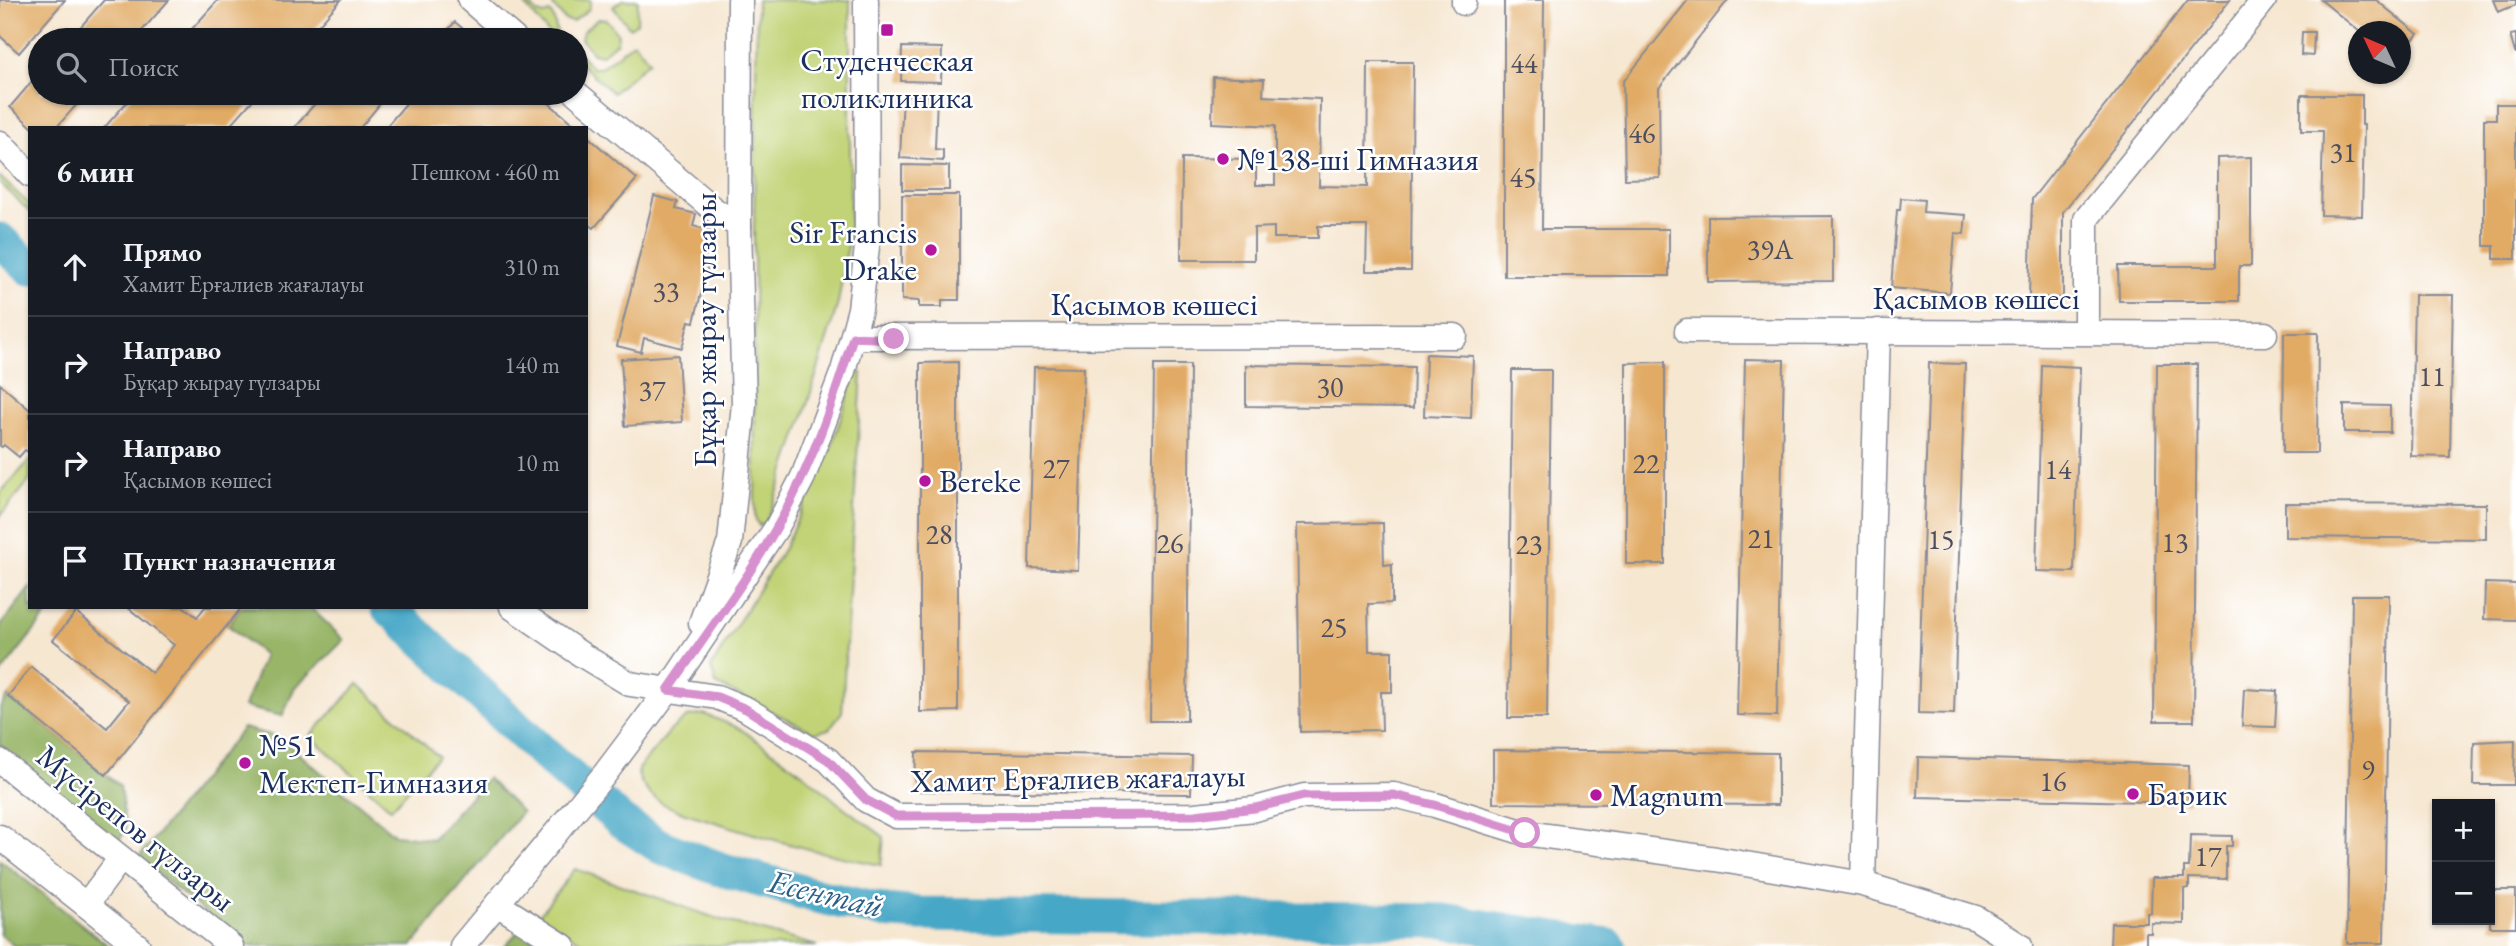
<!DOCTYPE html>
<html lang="ru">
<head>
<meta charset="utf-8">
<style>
  body { margin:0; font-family:"EB Garamond",serif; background:#20242c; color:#f1f3f6 }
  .controls { position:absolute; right:21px; bottom:21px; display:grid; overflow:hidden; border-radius:0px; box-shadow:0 2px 5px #0004 }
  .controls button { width:63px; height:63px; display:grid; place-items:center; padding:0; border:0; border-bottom:2px solid #363941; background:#171b24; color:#f1f3f6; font:35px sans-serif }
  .compass { position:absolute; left:2348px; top:21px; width:63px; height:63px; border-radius:50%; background:#171b24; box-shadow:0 2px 5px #0004; rotate:314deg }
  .stop { position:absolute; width:21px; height:21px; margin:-16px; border:5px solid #d690ce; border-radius:50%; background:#fff }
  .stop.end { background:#d690ce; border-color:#fff; box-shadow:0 2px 7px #0008 }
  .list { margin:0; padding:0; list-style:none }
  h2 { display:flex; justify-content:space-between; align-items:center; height:91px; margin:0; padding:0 28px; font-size:30px }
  h2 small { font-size:23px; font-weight:400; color:#9ea1a6 }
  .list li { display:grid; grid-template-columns:46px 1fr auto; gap:21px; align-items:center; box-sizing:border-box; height:98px; padding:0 28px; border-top:2px solid #363941 }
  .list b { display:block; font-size:26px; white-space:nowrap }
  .list p { margin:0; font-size:23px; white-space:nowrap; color:#9ea1a6 }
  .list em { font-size:23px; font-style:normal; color:#9ea1a6 }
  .icon { flex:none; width:38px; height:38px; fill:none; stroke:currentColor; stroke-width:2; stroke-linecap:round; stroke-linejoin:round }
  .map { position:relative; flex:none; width:2516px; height:946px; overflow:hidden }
  .search { position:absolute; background:#171b24; box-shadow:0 2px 5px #0004; left:28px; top:28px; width:560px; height:77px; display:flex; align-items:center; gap:18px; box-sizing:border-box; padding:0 24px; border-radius:38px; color:#9ea1a6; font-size:26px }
  .panel { position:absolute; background:#171b24; box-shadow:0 2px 5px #0004; left:28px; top:126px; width:560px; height:483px; border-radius:0px }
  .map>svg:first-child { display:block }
  .green { fill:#c1d376; stroke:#6e816a; stroke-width:2 }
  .forest { fill:#98b567; stroke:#5a7262; stroke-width:2 }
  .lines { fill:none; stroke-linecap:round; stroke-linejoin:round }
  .river { stroke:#46a7c6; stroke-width:35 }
  .building { fill:#e1ab65 }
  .minor-casing { stroke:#888b98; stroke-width:27 }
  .minor { stroke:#fff; stroke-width:24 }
  .route { stroke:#d690ce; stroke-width:9 }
  .poi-dot { fill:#b5179e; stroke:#fff; stroke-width:2.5 }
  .labels { text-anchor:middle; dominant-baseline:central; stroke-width:5; stroke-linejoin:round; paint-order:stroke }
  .number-label { font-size:28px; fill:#4c4e60 }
  .poi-label { font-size:32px; fill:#1b2f5e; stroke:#fff; text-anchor:start }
  .street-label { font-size:32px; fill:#1b2f5e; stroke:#fff }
  .water-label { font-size:33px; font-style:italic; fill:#2c5f88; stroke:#fff }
</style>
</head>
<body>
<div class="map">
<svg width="2516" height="946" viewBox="0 0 2516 946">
  <rect width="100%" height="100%" fill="#fff"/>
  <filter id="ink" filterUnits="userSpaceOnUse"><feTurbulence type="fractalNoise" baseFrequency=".0143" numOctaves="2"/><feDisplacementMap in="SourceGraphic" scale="14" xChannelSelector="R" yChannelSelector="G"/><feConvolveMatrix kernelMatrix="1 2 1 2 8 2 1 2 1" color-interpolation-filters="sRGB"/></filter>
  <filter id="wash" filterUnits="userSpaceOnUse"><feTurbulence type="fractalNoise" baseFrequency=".00686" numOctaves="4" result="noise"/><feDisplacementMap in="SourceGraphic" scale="28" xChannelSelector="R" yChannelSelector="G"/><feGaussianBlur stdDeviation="1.57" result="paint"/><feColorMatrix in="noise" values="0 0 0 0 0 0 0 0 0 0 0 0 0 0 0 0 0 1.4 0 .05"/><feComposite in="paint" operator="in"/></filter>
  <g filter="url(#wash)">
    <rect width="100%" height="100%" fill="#f6e7d1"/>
    <!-- green -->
    <g class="green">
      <path d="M521 0H526L537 13 545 15 550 12C557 20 554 33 561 40H554Z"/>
      <path d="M555 0H590L591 1 589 9 573 22 565 20 553 6Z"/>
      <path d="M622 0H638L637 23 630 28 613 7Z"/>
      <path d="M757 0H850V232L838 303 805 412 767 522 759 526 755 518 754 232Z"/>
      <path d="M598 19H606L618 34 617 42 601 55 593 53 581 39 583 31Z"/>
      <path d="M634 42 649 61 613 93 576 60V49L592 68H600Z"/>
      <path d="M0 177 30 205V212L0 183Z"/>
      <path d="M856 371 862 373 842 712 829 729 815 733 716 684 711 667 784 548 831 448Z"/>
      <path d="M30 460V480L0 516V493Z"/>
      <path d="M358 684 438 756 391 809 310 736Z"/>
      <path d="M704 714 739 728 805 775 838 803 884 837 881 865C826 855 771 840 718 823 699 817 673 811 657 800 647 793 637 780 638 769L671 730 687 717Z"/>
      <path d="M575 869 718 919 817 946H589L538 916Z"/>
    </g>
    <!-- forest -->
    <g class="forest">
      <path d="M30 588V607H53L0 674V626Z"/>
      <path d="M242 607H310L344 640 294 689 282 716 244 707 264 655 228 625Z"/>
      <path d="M8 696 120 786 126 831 117 842 0 748V707Z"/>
      <path d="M243 728 279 737 395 835 432 839 487 778 522 812 412 946H247L138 858Z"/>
      <path d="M0 860 109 946H14L0 934Z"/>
      <path d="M520 929 547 946H505Z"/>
    </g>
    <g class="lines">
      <!-- river -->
      <g class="river">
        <path d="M0 240 30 268"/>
        <path d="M388 607 551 760 622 822 661 847 720 869 821 897 883 911 920 914 1444 921 1609 946"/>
      </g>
    </g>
    <g id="blocks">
      <!-- building -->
      <g class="building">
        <path d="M0 0H65L19 53 0 36Z"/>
        <path d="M104 0H169L134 40H69Z"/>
        <path d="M218 0H341L305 40H182Z"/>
        <path d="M1504 0H1544L1542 229H1669V276H1504Z"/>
        <path d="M1688 0H1728L1659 88 1660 178 1625 179 1623 82Z"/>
        <path d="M2188 0H2230L2063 212V298L2029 297 2032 199Z"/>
        <path d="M2321 0H2376L2418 34 2400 55V32H2360Z"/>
        <path d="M2493 0H2516V5L2498 12Z"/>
        <path d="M455 22 476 40H439Z"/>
        <path d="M2302 32H2314L2313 56 2301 55Z"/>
        <path d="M2516 34V53H2515L2510 35Z"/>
        <path d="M902 47 942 48 941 82 901 81Z"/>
        <path d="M1368 62H1413L1411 271H1366L1367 226H1318V238H1274V227L1254 228V260H1181L1182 158 1256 159V185H1275V126L1212 123 1213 77 1264 79 1263 96 1320 99 1319 186 1367 187Z"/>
        <path d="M40 72V93H87L56 128H33L10 107Z"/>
        <path d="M135 93H259L228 128H104Z"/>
        <path d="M324 93H389L360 128H294Z"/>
        <path d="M415 93H537L578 128H385Z"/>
        <path d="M903 95 937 96 935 149 943 150V161L900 158Z"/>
        <path d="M2301 95H2362V125H2364L2362 216 2321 215 2323 131H2301Z"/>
        <path d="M2496 104H2516V259H2494V246H2484V119H2496Z"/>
        <path d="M586 135 637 179 594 228 586 222Z"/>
        <path d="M2251 157V266H2239V301H2119L2118 266H2217V158Z"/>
        <path d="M902 165 949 166V190H902Z"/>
        <path d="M902 195H959V300H942V307H919V301L902 300Z"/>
        <path d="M654 196 678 202 676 209 696 214 693 226 712 231 704 260 709 261 694 322 689 321 682 348 644 338 641 352 617 346Z"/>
        <path d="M1901 198 1924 200 1923 212 1966 215 1964 234 1955 233 1950 293 1891 288 1897 210H1900Z"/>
        <path d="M1833 216V281L1708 282V217Z"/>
        <path d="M2414 295H2453L2450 457 2411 456Z"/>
        <path d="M2284 333H2318L2317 453H2283Z"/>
        <path d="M1426 354 1473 356 1471 418 1424 416Z"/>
        <path d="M678 355 682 422 625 426 621 359Z"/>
        <path d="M1745 359 1784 360 1777 716 1737 715Z"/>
        <path d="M958 362V711L920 712V363Z"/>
        <path d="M1665 362V564H1626V363Z"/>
        <path d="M1929 363 1965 364 1954 714 1918 713Z"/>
        <path d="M2157 364H2197L2194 721H2154Z"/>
        <path d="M1154 365H1190L1187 721H1150Z"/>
        <path d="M1246 365 1414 367 1413 408 1246 406Z"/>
        <path d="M2042 365 2080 367 2074 572 2036 571Z"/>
        <path d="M1034 367 1084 368 1078 570 1029 568Z"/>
        <path d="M1512 370H1551L1547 718H1508Z"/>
        <path d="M0 384 30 410V450L28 452 25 450 19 457 4 445 2 447 0 446Z"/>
        <path d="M2344 405 2390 406V432H2344Z"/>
        <path d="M2285 503 2486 504V539L2285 537Z"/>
        <path d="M1383 523 1384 565 1392 564V603L1368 604 1369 651H1392V692H1381L1382 730 1300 732 1297 524Z"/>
        <path d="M2485 583 2516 584V620L2484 619Z"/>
        <path d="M2352 595H2389L2384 943H2347Z"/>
        <path d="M127 607H184L197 617 205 607H242L106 775 8 696 31 667 107 728 129 701 53 640 76 612 152 673 174 645Z"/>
        <path d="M2244 689 2277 691 2275 727 2242 726Z"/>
        <path d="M2515 740 2514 785H2473L2474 742Z"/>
        <path d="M1493 750 1778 753V805L1493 803Z"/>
        <path d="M916 752 1192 756 1191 794 915 791Z"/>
        <path d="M1918 757 2189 765 2188 803 1917 797Z"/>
        <path d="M2190 835 2232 836V846H2226V879L2189 878V888L2184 889V924L2151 923V933H2146V946H2110L2111 923H2147V913H2151L2152 878H2184V867H2189Z"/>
        <path d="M2491 890H2516V927H2490Z"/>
      </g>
    </g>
  </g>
  <g filter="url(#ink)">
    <use href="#blocks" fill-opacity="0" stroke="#888b98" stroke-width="2"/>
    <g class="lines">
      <!-- minor casing -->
      <g class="minor-casing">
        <g id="minor">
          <path d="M470 0 516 40"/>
          <path d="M1464 3V0"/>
          <path d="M576 93 713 209 739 226"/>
          <path d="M0 143 30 175"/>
          <path d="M1687 331 2265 334"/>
          <path d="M2086 332V219L2264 0"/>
          <path d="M853 337 1455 336"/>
          <path d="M512 607 582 655 630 684 717 697 746 709 828 760 866 800 896 816 1195 815 1255 809 1304 796 1394 795 1435 805 1525 833 1716 859 1863 884 1976 918 2020 946"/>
          <path d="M701 623 730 542 744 404 739 226 740 0"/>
          <path d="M0 761 231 946"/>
          <path d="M0 837 138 946"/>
          <path d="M1863 884 1878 331"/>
          <path d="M497 904 563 946"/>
          <path d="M86 905 121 858"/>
          <path d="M462 946 604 775 668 690 777 527 803 477 843 371 860 309 867 247 866 0"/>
        </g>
      </g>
      <!-- minor -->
      <use href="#minor" class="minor"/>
    </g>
  </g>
  <g class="lines" filter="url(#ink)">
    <!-- route -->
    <path class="route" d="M894 339 853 337C833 402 811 467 778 525 746 582 705 636 668 690L717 697 746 709 828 760 866 800 896 816 1195 815 1255 808 1304 796 1394 795 1435 805 1525 833"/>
  </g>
  <!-- markers -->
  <g class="poi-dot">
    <rect x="880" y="23" width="14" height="14" rx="3.5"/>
    <circle cx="1223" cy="159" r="7"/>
    <circle cx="931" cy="250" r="7"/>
    <circle cx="925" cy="481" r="7"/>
    <circle cx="245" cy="763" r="7"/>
    <circle cx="2133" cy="794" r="7"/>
    <circle cx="1596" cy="795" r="7"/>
  </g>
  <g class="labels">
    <!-- number labels -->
    <g class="number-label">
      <text x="1524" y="63">44</text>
      <text x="1642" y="133">46</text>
      <text x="2343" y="152">31</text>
      <text x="1523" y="177">45</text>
      <text x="1770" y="249">39А</text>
      <text x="666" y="291">33</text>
      <text x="2432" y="376">11</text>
      <text x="1330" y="387">30</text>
      <text x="652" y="390">37</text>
      <text x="1646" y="463">22</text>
      <text x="1056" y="468">27</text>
      <text x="2058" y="469">14</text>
      <text x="939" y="534">28</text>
      <text x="1761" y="538">21</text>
      <text x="1941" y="539">15</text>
      <text x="2175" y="542">13</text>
      <text x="1170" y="543">26</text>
      <text x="1529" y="544">23</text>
      <text x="1334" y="627">25</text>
      <text x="2368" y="769">9</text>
      <text x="2053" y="781">16</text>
      <text x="2208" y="856">17</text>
    </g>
    <!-- poi labels -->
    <g class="poi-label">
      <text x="887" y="60" text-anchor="middle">Студенческая<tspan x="887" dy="37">поликлиника</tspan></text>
      <text x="1237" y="159">№138-ші Гимназия</text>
      <text x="917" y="232" text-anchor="end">Sir Francis<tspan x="917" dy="37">Drake</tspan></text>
      <text x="939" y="481">Bereke</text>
      <text x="259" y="745">№51<tspan x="259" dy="37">Мектеп-Гимназия</tspan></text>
      <text x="2147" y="794">Барик</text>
      <text x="1610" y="795">Magnum</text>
    </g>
    <!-- street labels -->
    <g class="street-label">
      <text x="1976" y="298">Қасымов көшесі</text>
      <text x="1154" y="304">Қасымов көшесі</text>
      <text transform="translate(705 330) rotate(-90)">Бұқар жырау гүлзары</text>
      <text transform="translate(1078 778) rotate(-1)">Хамит Ерғалиев жағалауы</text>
      <text transform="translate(136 828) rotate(39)">Мүсірепов гүлзары</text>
    </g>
    <!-- water labels -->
    <g class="water-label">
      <text transform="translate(826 893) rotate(13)">Есентай</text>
    </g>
  </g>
</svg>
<div class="controls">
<button>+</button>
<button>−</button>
</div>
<svg class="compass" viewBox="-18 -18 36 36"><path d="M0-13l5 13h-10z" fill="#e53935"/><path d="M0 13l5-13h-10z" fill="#9ea1a6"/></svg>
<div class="stop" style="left:1525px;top:833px"></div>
<div class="stop end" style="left:894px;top:339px"></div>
<div class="search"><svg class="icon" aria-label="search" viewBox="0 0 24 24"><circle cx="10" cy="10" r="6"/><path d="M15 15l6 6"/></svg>Поиск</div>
<section class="panel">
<h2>6 мин<small>Пешком · 460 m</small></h2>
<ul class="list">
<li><svg class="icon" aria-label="ahead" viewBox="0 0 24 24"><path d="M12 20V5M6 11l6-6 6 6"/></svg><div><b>Прямо</b><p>Хамит Ерғалиев жағалауы</p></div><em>310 m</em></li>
<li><svg class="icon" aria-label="right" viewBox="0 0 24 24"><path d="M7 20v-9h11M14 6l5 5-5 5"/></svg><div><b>Направо</b><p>Бұқар жырау гүлзары</p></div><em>140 m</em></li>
<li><svg class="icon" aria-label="right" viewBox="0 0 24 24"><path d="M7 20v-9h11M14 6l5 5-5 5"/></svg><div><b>Направо</b><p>Қасымов көшесі</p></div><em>10 m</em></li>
<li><svg class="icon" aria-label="arrive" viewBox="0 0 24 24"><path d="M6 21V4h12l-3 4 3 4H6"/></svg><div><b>Пункт назначения</b></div></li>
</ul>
</section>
</div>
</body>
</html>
